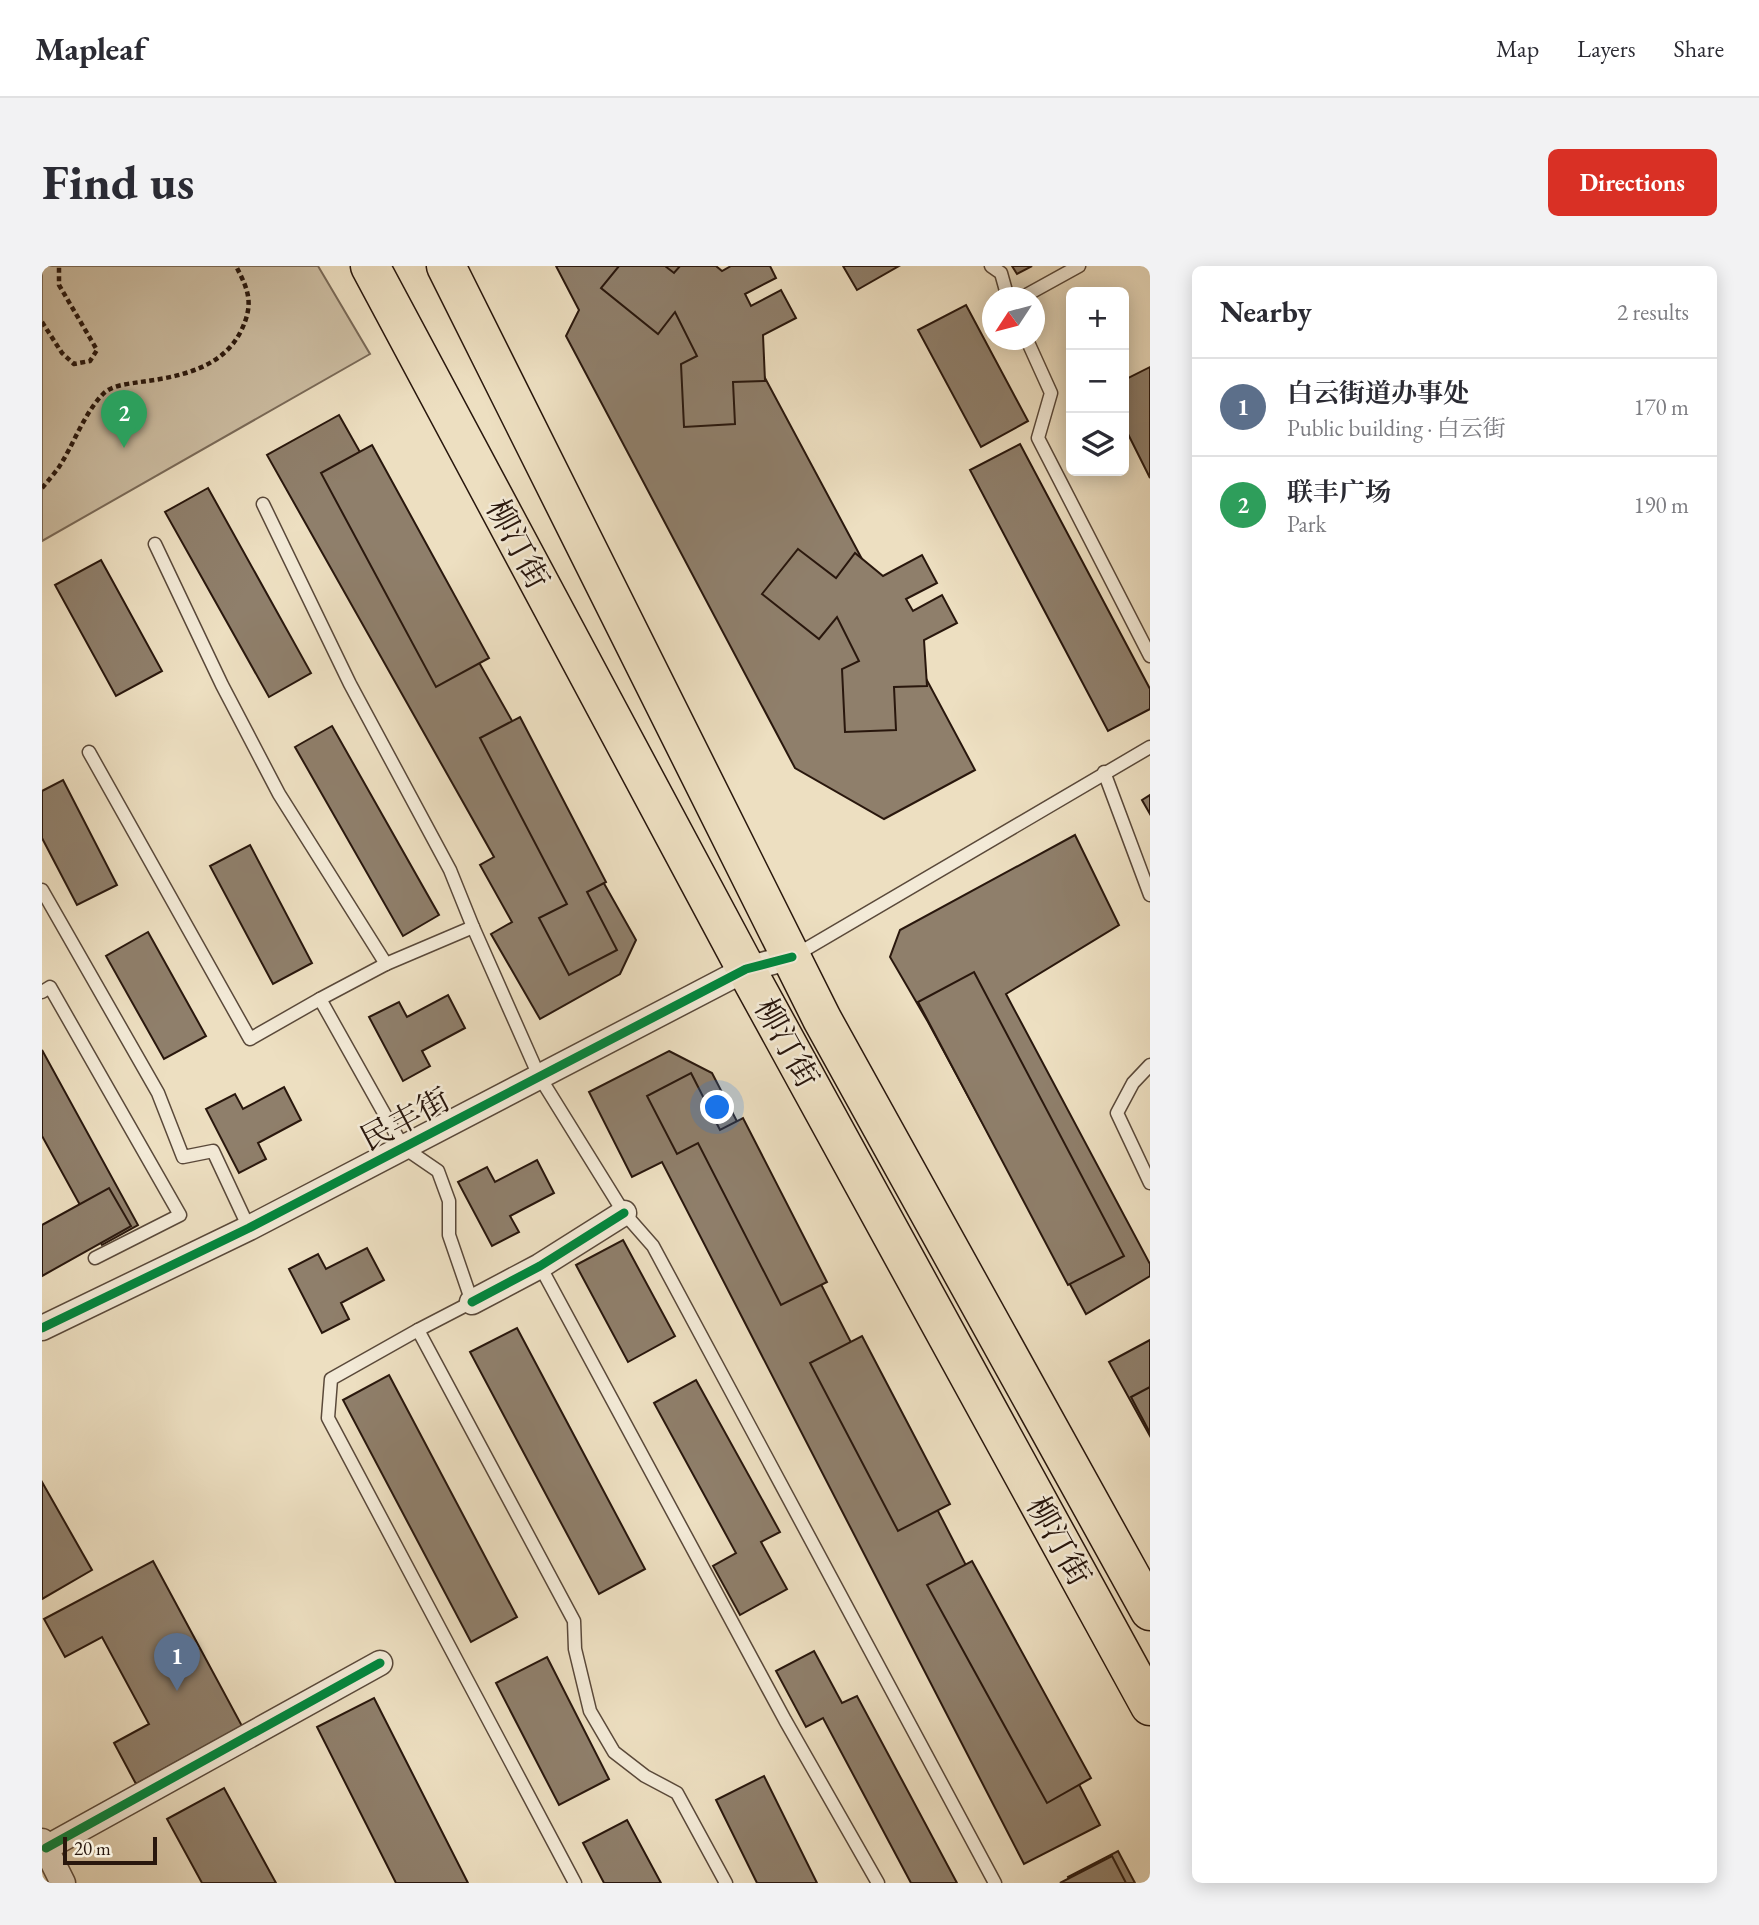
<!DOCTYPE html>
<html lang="en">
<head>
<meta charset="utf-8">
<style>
  body { margin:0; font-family:"EB Garamond","Noto Serif SC",serif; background:#f2f2f3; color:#2b2b33 }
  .controls { position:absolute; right:21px; top:21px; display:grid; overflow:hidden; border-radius:10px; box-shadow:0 4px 18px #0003 }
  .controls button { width:63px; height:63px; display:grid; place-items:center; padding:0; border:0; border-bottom:2px solid #e1e1e2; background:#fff; color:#2b2b33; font:35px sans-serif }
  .compass { position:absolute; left:940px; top:21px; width:63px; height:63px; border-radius:50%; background:#fff; box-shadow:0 4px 18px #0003; rotate:234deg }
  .scale { position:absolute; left:21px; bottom:18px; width:94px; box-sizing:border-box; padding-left:7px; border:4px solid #29170d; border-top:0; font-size:19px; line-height:24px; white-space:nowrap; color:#29170d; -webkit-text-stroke:5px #f3ead7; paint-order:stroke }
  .you { position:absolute; left:676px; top:842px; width:24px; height:24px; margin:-18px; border:5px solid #fff; border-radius:50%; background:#1a73e8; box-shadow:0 0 0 10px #1a73e833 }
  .badge { display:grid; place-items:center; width:46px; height:46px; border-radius:50%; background:#d93025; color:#fff; font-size:23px; font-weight:700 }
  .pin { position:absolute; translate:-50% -58px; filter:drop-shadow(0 2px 4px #0008) }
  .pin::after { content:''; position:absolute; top:37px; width:24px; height:21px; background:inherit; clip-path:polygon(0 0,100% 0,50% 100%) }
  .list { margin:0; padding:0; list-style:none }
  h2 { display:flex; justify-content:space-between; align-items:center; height:91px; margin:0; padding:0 28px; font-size:30px }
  h2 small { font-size:23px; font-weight:400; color:#7c7c81 }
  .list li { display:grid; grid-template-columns:46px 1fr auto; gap:21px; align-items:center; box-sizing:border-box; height:98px; padding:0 28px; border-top:2px solid #e1e1e2 }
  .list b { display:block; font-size:26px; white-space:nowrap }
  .list p { margin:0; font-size:23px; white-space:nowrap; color:#7c7c81 }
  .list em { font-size:23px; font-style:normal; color:#7c7c81 }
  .icon { flex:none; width:38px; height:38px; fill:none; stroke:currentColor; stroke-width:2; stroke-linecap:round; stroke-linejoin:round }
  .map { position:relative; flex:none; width:1108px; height:1617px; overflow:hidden; border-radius:10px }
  header { display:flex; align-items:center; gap:42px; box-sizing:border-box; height:98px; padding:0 35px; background:#fff; border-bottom:2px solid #e1e1e2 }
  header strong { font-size:33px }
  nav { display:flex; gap:38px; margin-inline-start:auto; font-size:24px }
  .intro { display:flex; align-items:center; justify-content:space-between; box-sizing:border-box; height:168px; padding:0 42px }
  h1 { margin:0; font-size:49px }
  .button { padding:18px 32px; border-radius:10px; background:#d93025; color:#fff; font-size:24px; font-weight:700 }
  main { display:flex; gap:42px; padding:0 42px }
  aside { flex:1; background:#fff; border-radius:10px; box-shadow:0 4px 18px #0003 }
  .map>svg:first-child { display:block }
  .green { fill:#ccbda2; stroke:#7a6a58; stroke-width:2 }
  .building { fill:#8f7f6b; stroke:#29170d; stroke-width:2 }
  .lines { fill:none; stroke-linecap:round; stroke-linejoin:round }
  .service-casing { stroke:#5a493a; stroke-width:15 }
  .minor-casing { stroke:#5a493a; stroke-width:27 }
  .primary-casing { stroke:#29170d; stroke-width:41 }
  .path { stroke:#29170d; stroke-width:4.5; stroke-dasharray:5 3.5; stroke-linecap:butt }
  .service { stroke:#f3ead7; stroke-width:12 }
  .minor { stroke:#f3ead7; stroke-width:24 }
  .primary { stroke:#eddfc1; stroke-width:38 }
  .cycleway-casing { stroke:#f3ead7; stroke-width:13 }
  .cycleway { stroke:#00873e; stroke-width:9 }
  .labels { text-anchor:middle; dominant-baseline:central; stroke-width:5; stroke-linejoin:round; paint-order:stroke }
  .street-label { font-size:32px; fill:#29170d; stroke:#f3ead7 }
</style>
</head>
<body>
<header>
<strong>Mapleaf</strong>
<nav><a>Map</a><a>Layers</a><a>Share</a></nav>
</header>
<div class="intro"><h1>Find us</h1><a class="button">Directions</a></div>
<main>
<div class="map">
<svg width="1108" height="1617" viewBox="0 0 1108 1617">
  <rect width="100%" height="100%" fill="#eddfc1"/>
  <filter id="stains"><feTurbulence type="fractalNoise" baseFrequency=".00286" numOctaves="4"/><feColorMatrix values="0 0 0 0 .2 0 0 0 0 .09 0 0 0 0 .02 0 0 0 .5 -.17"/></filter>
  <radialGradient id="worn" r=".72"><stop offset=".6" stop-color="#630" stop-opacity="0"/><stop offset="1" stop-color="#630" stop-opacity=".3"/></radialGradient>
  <!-- green -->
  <path class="green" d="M0 0H276L328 88 0 275Z"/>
  <!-- building -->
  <g class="building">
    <path d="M514 0H663L933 504 842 553 753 502 524 70 537 44Z"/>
    <path d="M577 0H623L632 7 638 0H674L680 5 689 0H728L734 12 703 28 709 40 739 24 754 52 721 69 723 115 691 116 693 158 642 161 639 98 655 90 633 46 616 68 559 22Z"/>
    <path d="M801 0H857L815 24Z"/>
    <path d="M970 0H990L975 8Z"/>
    <path d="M924 39 986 155 939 181 876 64Z"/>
    <path d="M1108 101V212L1082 160V114Z"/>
    <path d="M297 149 594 674 578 708 498 753 449 668 470 656 438 599 452 591 225 189Z"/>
    <path d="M978 178 1108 423V443L1066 465 928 204Z"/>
    <path d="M330 179 447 392 394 421 279 207Z"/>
    <path d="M166 222 269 407 227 431 123 246Z"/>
    <path d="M756 283 794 312 813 287 841 310 880 289 895 317 864 333 871 345 900 329 915 357 882 374 885 420 852 421 854 464 803 466 800 403 817 395 795 351 777 373 720 328Z"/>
    <path d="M59 294 120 405 74 430 13 319Z"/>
    <path d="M478 451 564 616 545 626 575 684 527 709 497 652 525 638 438 472Z"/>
    <path d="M290 460 397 649 361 670 253 481Z"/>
    <path d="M21 514 75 619 35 639 0 572V525Z"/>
    <path d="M1108 529V548L1100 534Z"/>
    <path d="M1033 569 1077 659 964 728 1108 998V1010L1044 1048 886 756 848 691 858 664Z"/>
    <path d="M208 579 270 697 231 718 168 600Z"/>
    <path d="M106 666 164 770 122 793 64 690Z"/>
    <path d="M932 706 1082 990 1026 1019 876 736Z"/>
    <path d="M406 729 423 762 380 785 388 800 361 815 327 751 357 736 365 751Z"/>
    <path d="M0 784 96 959 60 979 0 870Z"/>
    <path d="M627 785 670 807 1058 1559 982 1598 620 896 590 911 547 826Z"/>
    <path d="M649 807 678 864 701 852 785 1016 739 1039 656 877 635 888 605 830Z"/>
    <path d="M242 821 259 854 216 877 224 893 197 907 164 843 193 828 201 843Z"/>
    <path d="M495 894 512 927 468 950 477 966 450 980 416 916 445 901 453 916Z"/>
    <path d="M67 922 89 960 0 1010V959Z"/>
    <path d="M581 974 633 1070 586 1096 534 999Z"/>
    <path d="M325 982 342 1014 299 1037 307 1053 280 1067 247 1003 276 988 284 1003Z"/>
    <path d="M475 1062 603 1303 557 1328 428 1086Z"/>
    <path d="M820 1070 908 1238 856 1265 768 1097Z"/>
    <path d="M1108 1074V1170L1067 1096Z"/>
    <path d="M347 1109 475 1351 429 1376 301 1134Z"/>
    <path d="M654 1114 738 1266 719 1276 745 1323 698 1349 671 1300 694 1287 612 1137Z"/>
    <path d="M1108 1121V1167L1089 1131Z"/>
    <path d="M0 1216 50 1304 0 1333Z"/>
    <path d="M111 1295 200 1460 94 1518 72 1477 107 1458 60 1371 23 1391 2 1353Z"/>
    <path d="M930 1295 1049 1512 1005 1537 885 1319Z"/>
    <path d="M772 1385 800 1437 815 1430 915 1617H869L781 1452 764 1461 734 1405Z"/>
    <path d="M505 1391 567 1513 517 1539 454 1417Z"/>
    <path d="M332 1432 426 1617H354L275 1461Z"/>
    <path d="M722 1510 775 1617H715L674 1534Z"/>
    <path d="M182 1522 234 1617H160L125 1553Z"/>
    <path d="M585 1554 619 1617H562L541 1577Z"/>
    <path d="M1076 1585 1093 1617H1029L1026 1611Z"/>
    <path d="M1070 1590 1084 1617H1018Z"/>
  </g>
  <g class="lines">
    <!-- service casing -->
    <g class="service-casing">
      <g id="service">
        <path d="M949 0 959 7 966 32"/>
        <path d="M979 32 1037 0"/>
        <path d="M985 74 1009 127 996 172 1108 390"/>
        <path d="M221 238 308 418 408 604 431 661 497 810 582 947 611 980 953 1617"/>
        <path d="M113 278 180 419 237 528 344 698 431 661"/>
        <path d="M47 486 208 773 278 733 361 881 396 905 407 935V969L430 1036 376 1064 532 1355 533 1383 548 1445 572 1486 603 1510 635 1527 684 1617"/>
        <path d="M1062 506 1108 629"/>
        <path d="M0 624 116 827 141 891 171 885 207 962"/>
        <path d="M752 690 1108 481"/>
        <path d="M0 726 8 721 138 949 53 992"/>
        <path d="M278 733 344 698"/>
        <path d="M1108 799 1091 817 1075 847 1108 917"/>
        <path d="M498 1000 743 1454 836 1617"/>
        <path d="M376 1064 289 1113 286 1152 533 1617"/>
      </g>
    </g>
    <!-- minor casing -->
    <g class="minor-casing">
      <g id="minor">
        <path d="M430 1036 498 1000 582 947"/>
        <path d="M0 1062 207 962 704 703 750 691"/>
        <path d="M0 1575 21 1617"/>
        <path d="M4 1582 338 1397"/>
      </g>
    </g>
    <!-- primary casing -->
    <g class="primary-casing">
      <g id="primary">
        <path d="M328 0 704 703 1108 1440"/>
        <path d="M404 0 780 753 1108 1345"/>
      </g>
    </g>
    <!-- path -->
    <g class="path">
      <path d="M0 56 20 87 32 98 48 95 55 84 17 19V0"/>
      <path d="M0 222C6 215 12 208 17 201 32 178 42 147 62 127 71 119 86 118 98 116 136 111 180 103 199 65 212 38 207 25 194 0"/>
    </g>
    <!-- service -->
    <use href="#service" class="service"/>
    <!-- minor -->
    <use href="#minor" class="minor"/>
    <!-- primary -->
    <use href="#primary" class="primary"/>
    <!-- cycleway casing -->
    <g class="cycleway-casing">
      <g id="cycleway">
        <path d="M430 1036 498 1000 582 947"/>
        <path d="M0 1062 207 962 704 703 750 691"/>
        <path d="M4 1582 338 1397"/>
      </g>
    </g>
    <!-- cycleway -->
    <use href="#cycleway" class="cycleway"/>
  </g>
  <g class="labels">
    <!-- street labels -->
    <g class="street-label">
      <text transform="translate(476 278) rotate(62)">柳汀街</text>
      <text transform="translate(745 777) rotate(61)">柳汀街</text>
      <text transform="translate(363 853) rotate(-28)">民丰街</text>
      <text transform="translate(1017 1275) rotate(61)">柳汀街</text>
    </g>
  </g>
  <rect width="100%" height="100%" filter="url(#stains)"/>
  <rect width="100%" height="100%" fill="url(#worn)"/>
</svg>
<div class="controls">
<button>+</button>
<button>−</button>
<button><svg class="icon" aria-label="layers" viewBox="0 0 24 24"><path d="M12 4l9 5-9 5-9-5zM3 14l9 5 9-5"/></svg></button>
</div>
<svg class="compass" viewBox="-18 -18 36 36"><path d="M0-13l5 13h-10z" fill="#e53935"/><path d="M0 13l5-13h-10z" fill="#7c7c81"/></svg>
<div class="scale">20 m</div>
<div class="you"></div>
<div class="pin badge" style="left:135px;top:1425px;background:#5c6f8a">1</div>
<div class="pin badge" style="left:82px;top:182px;background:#2e9e5b">2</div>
</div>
<aside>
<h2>Nearby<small>2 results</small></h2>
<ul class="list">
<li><span class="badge" style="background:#5c6f8a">1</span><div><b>白云街道办事处</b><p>Public building · 白云街</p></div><em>170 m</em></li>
<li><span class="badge" style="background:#2e9e5b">2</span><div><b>联丰广场</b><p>Park</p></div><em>190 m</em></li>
</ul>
</aside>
</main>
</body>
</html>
